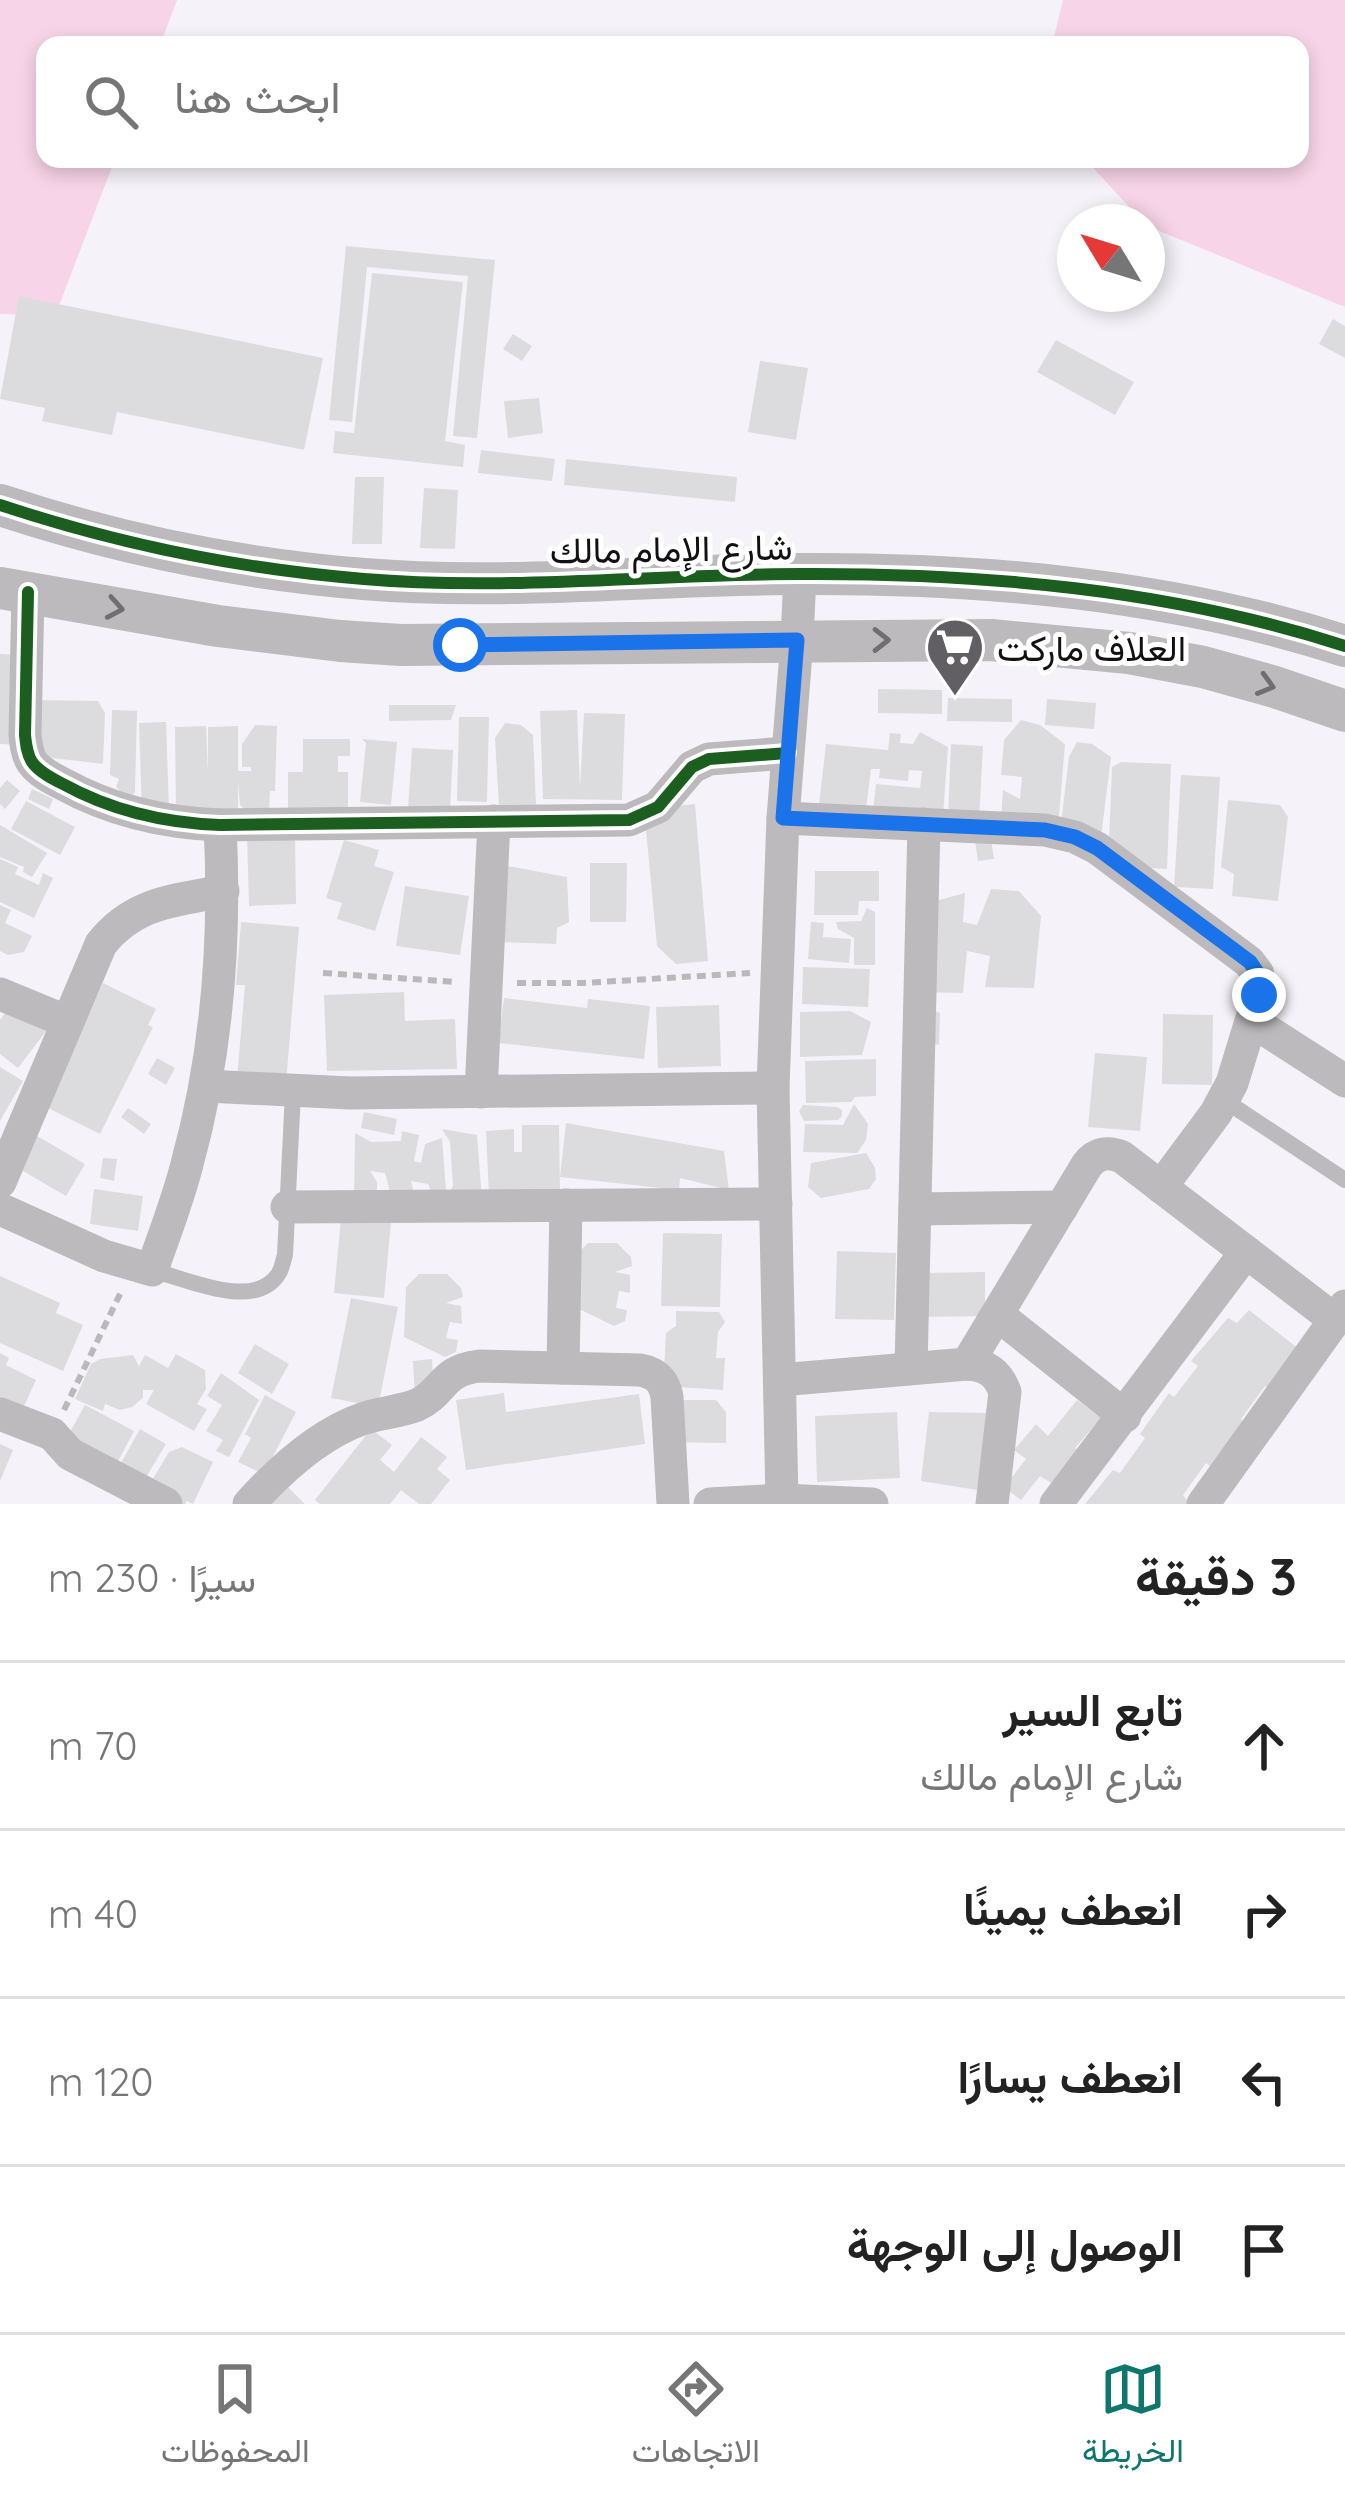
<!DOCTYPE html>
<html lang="ar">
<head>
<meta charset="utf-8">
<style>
  body { margin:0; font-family:Quicksand,Vazirmatn,sans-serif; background:#f2f2f2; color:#222; direction:rtl }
  .compass { position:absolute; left:1057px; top:204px; width:108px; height:108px; border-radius:50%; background:#fff; box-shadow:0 6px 18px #0003; rotate:308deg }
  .stop { position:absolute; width:36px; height:36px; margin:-27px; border:9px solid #1a73e8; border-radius:50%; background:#fff }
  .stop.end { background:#1a73e8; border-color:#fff; box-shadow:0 3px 12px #0008 }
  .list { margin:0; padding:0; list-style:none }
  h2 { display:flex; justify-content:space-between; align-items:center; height:156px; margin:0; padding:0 48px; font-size:51px }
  h2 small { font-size:39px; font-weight:400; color:#767676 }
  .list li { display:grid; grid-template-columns:78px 1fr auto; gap:36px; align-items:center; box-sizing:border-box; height:168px; padding:0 48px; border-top:3px solid #e0e0e0 }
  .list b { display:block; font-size:45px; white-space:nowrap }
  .list p { margin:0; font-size:39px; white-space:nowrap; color:#767676 }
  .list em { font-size:39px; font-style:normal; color:#767676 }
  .icon { flex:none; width:66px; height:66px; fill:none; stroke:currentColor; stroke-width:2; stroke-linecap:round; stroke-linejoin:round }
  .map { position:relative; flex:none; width:1345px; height:1504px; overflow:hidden; direction:ltr }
  .search { position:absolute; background:#fff; box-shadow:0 6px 18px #0003; left:36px; right:36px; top:36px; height:132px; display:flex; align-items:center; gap:30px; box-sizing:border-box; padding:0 42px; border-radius:24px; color:#767676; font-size:45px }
  .sheet { height:828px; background:#fff }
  nav { display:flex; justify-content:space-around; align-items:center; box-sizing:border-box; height:168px; border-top:3px solid #e0e0e0; background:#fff; font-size:33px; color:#767676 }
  nav a { display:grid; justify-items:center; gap:6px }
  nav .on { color:#0f766e }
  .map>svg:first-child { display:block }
  .green { fill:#f7d4e7 }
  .building { fill:#dcdcdf }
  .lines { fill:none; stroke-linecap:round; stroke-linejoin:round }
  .path { stroke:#bab8bb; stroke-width:6; stroke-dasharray:9 6; stroke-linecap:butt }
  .service { stroke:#bcbabd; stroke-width:16 }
  .minor { stroke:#bcbabd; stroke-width:33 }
  .tertiary { stroke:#bcbabd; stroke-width:42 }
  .cycleway-casing { stroke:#fff; stroke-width:20 }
  .cycleway { stroke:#1b5e20; stroke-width:12 }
  .oneway { stroke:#6f6e70 }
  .route { stroke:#1a73e8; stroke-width:15 }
  .labels { text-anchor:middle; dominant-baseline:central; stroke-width:10; stroke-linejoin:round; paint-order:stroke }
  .street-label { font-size:36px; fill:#111013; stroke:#fff }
  .poi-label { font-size:36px; fill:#111013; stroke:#fff; text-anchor:start }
</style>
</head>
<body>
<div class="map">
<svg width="1345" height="1504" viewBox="0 0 1345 1504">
  <rect width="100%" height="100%" fill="#f5f3f9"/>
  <!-- green -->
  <g class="green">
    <path d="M0 0H177L160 45H45V159H115L55 316 0 314Z"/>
    <path d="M1063 0H1345V307L1147 226V222H1143L1085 159H1300V45H1052Z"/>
  </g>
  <!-- building -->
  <g class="building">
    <path d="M346 246 495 260 477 438 453 436 468 276 367 267 352 422 329 420Z"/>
    <path d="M372 273 463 282 445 441 465 445 463 467 333 453 335 431 354 433Z"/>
    <path d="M19 296 323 358 304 450 117 412 112 435 42 421 45 408 0 399Z"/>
    <path d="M1333 319 1345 326V358L1319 344Z"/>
    <path d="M513 334 532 346 522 361 503 349Z"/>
    <path d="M1056 340 1134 382 1115 415 1037 372Z"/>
    <path d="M760 361 808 368 796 440 748 432Z"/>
    <path d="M539 398 543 433 508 438 504 401Z"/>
    <path d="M481 450 555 459 552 481 478 473Z"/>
    <path d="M566 459 737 477 735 502 564 485Z"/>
    <path d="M355 477H384L382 544H352Z"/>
    <path d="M424 488 458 490 455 549 420 548Z"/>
    <path d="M0 654 21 655 16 745 0 744Z"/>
    <path d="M878 689 942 690V714L878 713Z"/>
    <path d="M948 698 1012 699V722L947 721Z"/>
    <path d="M1047 699 1096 703 1094 729 1045 725Z"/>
    <path d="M36 700 98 701 105 713 103 764 36 756Z"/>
    <path d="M389 705H456L451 720 389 721Z"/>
    <path d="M112 710 137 711 135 792 129 799 116 787 119 779 110 775Z"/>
    <path d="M577 710 580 787 584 713 625 714 622 800 543 799 540 711Z"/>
    <path d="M459 717H489L487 802 457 801Z"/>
    <path d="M1021 720 1040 725 1065 744 1057 840 1000 835 1003 790 1020 799 1022 777 1001 775 1004 740Z"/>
    <path d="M166 722 169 810 142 811 139 723Z"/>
    <path d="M505 723 521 725 533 735 536 805 499 807 495 738Z"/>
    <path d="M255 725 277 726 275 791H270L269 810 253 817 240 805 238 781V815L176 814 175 727 206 726 208 773V727L238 726V771H251V767H242V744Z"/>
    <path d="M920 732 948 747 943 816 873 811 876 784 920 788 922 771 909 770 908 781 879 778 880 769H871L866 809 819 805 826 744 888 750 890 733 901 734 900 743 913 744Z"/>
    <path d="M303 739H350V756H338V772H348V814H288V772H303Z"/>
    <path d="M362 739 397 742 391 805 360 802 366 743Z"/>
    <path d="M1077 742 1092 744 1111 757 1101 837 1060 832 1069 757Z"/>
    <path d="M951 744 983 746 979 821 948 819Z"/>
    <path d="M412 748 453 750 450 811 408 808Z"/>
    <path d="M1121 762 1171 764 1167 869 1108 866 1112 767Z"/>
    <path d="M1181 775 1220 777 1213 889 1174 887Z"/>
    <path d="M7 780 20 791 5 809 0 804V788Z"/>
    <path d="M32 789 53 799 49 809 28 799Z"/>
    <path d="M1228 800 1280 805 1288 817 1278 901 1232 896 1234 874 1221 867Z"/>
    <path d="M26 801 75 827 60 855 11 829Z"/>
    <path d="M695 804 708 961 676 964 657 946 644 809Z"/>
    <path d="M0 825 47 853 32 877 23 872 24 867 0 857Z"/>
    <path d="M295 834 296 904 249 906 247 835Z"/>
    <path d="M991 839 994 859 978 861 975 841Z"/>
    <path d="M344 840 379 850 374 866 394 872 375 931 337 919 342 903 326 898Z"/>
    <path d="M0 859 18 867 15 874 39 885 43 873 53 878 34 918 0 902Z"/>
    <path d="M590 863H627L626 922H590Z"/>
    <path d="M502 865 567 877 569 922 557 928 556 944 498 942Z"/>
    <path d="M815 871H879V901H859L858 915H814Z"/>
    <path d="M405 886 469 896 460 955 396 946Z"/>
    <path d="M991 889 1019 891 1041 916 1034 988 985 987 990 956 967 951 963 993 919 992 921 905 965 893 963 922 977 925Z"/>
    <path d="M0 905 11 910 5 923 32 936 24 952 8 955 0 951Z"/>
    <path d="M867 908 875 912V965H854V938L838 929 836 922 861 921Z"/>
    <path d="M241 922 299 927 286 1083 237 1079 245 985H236Z"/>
    <path d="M811 922 824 923 823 937 851 939 849 963 808 959Z"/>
    <path d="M803 967 870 969 868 1007 802 1004Z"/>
    <path d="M103 983 156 1009 148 1025 153 1027 100 1134 46 1107Z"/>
    <path d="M404 992 405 1021 455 1019 457 1069 327 1071 324 995Z"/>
    <path d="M504 998 587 1008 588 999 650 1006 644 1059 498 1043Z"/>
    <path d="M11 1005 46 1031 18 1068 0 1054V1020Z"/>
    <path d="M719 1005 721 1066 658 1068 656 1007Z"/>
    <path d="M928 1008 940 1013 939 1045 923 1040Z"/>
    <path d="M850 1011 871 1022 862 1055 800 1057V1012Z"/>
    <path d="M1163 1014 1213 1015 1212 1085 1162 1084Z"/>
    <path d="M1095 1053 1147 1057 1140 1131 1088 1127Z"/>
    <path d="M157 1058 175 1068 166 1085 148 1074Z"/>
    <path d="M876 1059V1096L855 1097 851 1102 806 1103 805 1061Z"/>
    <path d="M0 1067 23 1081 0 1121Z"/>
    <path d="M854 1104 868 1124 866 1140 857 1153 803 1152 805 1124 843 1125Z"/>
    <path d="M803 1105 837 1107 842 1110V1116L838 1120 804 1121 799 1111Z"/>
    <path d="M128 1108 151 1124 144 1134 121 1117Z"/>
    <path d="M364 1112 397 1119 394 1135 361 1128Z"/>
    <path d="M566 1123 724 1151 729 1190 680 1178 679 1190 560 1177Z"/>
    <path d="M522 1125H559L560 1190 489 1196 486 1131 514 1129V1152H522Z"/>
    <path d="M442 1129 477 1135 482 1199 448 1195 453 1186 450 1142Z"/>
    <path d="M402 1131 419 1135 414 1161 421 1163 425 1144 442 1138 446 1190 431 1191 428 1184 411 1181 415 1198 390 1192 385 1173 370 1171 377 1182V1195H354L355 1133 371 1142 401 1141Z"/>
    <path d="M37 1136 85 1164 66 1196 18 1168Z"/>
    <path d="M866 1153 875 1168 876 1179 869 1189 821 1198 808 1187 811 1163Z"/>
    <path d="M103 1158 117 1159 114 1181 100 1178Z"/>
    <path d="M94 1189 143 1196 138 1231 90 1224Z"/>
    <path d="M341 1218 391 1222 384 1298 334 1293Z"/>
    <path d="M663 1233 722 1234 720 1307 661 1306Z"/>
    <path d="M588 1243H617L631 1257 632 1266 615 1272 630 1275V1293L619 1291 616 1308 627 1310 625 1321 614 1326 573 1306 575 1256Z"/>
    <path d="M837 1251 896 1253 894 1320 835 1319Z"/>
    <path d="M985 1272V1316L927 1317 926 1273Z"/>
    <path d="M419 1274H447L461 1288 463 1297 446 1303 461 1306 462 1324 450 1322 446 1338 458 1340 456 1352 445 1357 404 1337 406 1287Z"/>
    <path d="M0 1276 60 1303 56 1313 83 1325 63 1371 0 1343Z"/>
    <path d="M351 1298 398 1307 378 1407 331 1398Z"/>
    <path d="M1249 1310 1299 1349 1272 1390 1265 1386 1241 1419 1247 1426 1213 1469 1206 1463 1183 1495 1190 1504H1085L1113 1470 1120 1473 1145 1438 1140 1434 1169 1393 1174 1397 1198 1366 1191 1361 1228 1318 1237 1323Z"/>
    <path d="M676 1311 719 1312 725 1322 718 1332 716 1358H725L723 1390 663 1386 666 1333 676 1326Z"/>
    <path d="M255 1344 289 1364 272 1394 238 1373Z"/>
    <path d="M0 1353 9 1358 6 1365 36 1380 19 1417 0 1408Z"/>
    <path d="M176 1354 205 1370 206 1389 197 1404 207 1409 194 1431 146 1404 154 1390H143V1398L132 1407 120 1410 105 1404 103 1411 75 1399 91 1364 100 1359 133 1355 139 1366 145 1355 168 1368Z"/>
    <path d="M432 1359 434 1401 415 1396 413 1361Z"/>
    <path d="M221 1373 259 1400 229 1457 216 1451 223 1440 206 1431 222 1405 207 1396Z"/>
    <path d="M504 1393 506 1412 639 1394 645 1444 466 1470 456 1400Z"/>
    <path d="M265 1395 296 1412 269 1464 261 1473 238 1462 251 1438 245 1434Z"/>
    <path d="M657 1400H716L726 1412V1443L656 1442Z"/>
    <path d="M1077 1400 1101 1418 1075 1448 1083 1454 1057 1487 1040 1476 1021 1500 1004 1487 1026 1459 1014 1450 1036 1424 1048 1436Z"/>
    <path d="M85 1405 134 1431 115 1467 65 1441Z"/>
    <path d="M897 1412 900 1478 817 1482 815 1416Z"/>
    <path d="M929 1412 989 1413 977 1490 921 1481Z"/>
    <path d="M140 1429 166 1444 142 1484 117 1470Z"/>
    <path d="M371 1429 392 1445 380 1460 394 1472 421 1437 447 1457 437 1469 450 1480 431 1504H419L401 1490 390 1504H320L315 1500Z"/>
    <path d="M0 1444 13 1450 0 1481Z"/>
    <path d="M182 1447 213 1462 193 1504 187 1501 185 1504H159L148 1487 169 1452Z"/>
    <path d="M287 1486 305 1504H270Z"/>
  </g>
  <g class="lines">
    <!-- path -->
    <g class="path">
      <path d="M323 973 456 982"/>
      <path d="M517 983H583L750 973"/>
      <path d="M64 1410 121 1292"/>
    </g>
    <!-- service -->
    <g class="service">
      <path d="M1224 1100 1345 1180"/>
      <path d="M152 1270C186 1279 256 1312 279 1273 282 1268 283 1261 285 1255L293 1092"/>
    </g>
    <!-- minor -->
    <g class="minor">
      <path d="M28 592 25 735C26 745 27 754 32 762 39 772 53 779 63 784 112 811 165 823 220 825L629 820 658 807 692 767 709 759 787 753"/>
      <path d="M783 818 1045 830 1075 837 1097 848 1249 962 1258 974 1259 995 1232 1083 1216 1113 1161 1187"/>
      <path d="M0 994 68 1022"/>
      <path d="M1252 1021 1345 1081"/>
      <path d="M206 1086 350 1093 773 1088"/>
      <path d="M481 1092 494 821"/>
      <path d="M0 1182 101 944C134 902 174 901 223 891"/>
      <path d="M287 1207 776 1204"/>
      <path d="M0 1209 104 1256 152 1270C164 1235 178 1200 187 1164 218 1052 226 940 220 825"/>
      <path d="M915 1209 1062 1207"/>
      <path d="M998 1315 1125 1416"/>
      <path d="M967 1364 1087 1165C1096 1153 1108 1151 1122 1157L1335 1320"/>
      <path d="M563 1368 566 1205"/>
      <path d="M911 1368 924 824"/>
      <path d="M780 1380 967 1364C987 1365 998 1373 1005 1392L992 1504"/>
      <path d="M0 1414 52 1434 70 1454 166 1504"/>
      <path d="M782 1500 773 1088 783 818 797 640 800 574"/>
      <path d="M249 1504C279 1471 319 1434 362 1419 379 1413 399 1412 417 1405 445 1392 440 1371 479 1366L640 1370C656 1373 664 1380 667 1397L673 1504"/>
      <path d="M710 1504 782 1500 872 1504"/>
      <path d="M1056 1504 1246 1252"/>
      <path d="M1203 1504 1345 1306"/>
    </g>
    <!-- tertiary -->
    <g class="tertiary">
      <path d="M0 505C118 544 239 569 364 579 508 591 654 574 799 574 983 573 1169 589 1345 646"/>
      <path d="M0 588 218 626 340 641 401 645 991 640 1129 653 1203 667 1275 687 1345 711"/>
    </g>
    <!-- cycleway casing -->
    <g class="cycleway-casing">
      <g id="cycleway">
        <path d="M0 505C118 544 239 569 364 579 508 591 654 574 799 574 983 573 1169 589 1345 646"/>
        <path d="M28 592 25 735C26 745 27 754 32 762 39 772 53 779 63 784 112 811 165 823 220 825L629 820 658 807 692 767 709 759 787 753"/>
      </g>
    </g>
    <!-- cycleway -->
    <use href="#cycleway" class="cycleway"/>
  </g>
  <!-- one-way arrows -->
  <defs><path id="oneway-chevron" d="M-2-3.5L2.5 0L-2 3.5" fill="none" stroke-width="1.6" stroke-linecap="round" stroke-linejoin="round" transform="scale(3)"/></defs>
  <g class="oneway">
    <use href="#oneway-chevron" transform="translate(115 608) rotate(10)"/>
    <use href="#oneway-chevron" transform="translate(881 640)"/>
    <use href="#oneway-chevron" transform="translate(1266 685) rotate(16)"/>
  </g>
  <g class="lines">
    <!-- route -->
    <path class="route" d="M460 645 797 640 783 818 1045 830 1075 837 1097 848 1250 962 1258 974 1259 995"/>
  </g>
  <!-- icons -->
  <defs>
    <g id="supermarket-pin" transform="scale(3)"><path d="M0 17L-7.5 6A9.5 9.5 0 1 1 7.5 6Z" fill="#615f64" stroke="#fff"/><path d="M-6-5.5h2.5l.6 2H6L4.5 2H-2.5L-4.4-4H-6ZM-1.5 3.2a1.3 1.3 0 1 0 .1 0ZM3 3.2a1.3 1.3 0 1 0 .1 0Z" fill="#fff"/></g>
  </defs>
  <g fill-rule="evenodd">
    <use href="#supermarket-pin" x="955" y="647"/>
  </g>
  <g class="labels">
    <!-- street labels -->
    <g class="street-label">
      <text transform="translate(671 548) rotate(-1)">شارع الإمام مالك</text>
    </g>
    <!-- poi labels -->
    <g class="poi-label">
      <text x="997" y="647">العلاف ماركت</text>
    </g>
  </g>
</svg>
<svg class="compass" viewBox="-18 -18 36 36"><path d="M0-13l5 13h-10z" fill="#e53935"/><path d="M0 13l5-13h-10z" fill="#767676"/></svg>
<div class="stop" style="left:460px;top:645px"></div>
<div class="stop end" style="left:1259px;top:995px"></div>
<div class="search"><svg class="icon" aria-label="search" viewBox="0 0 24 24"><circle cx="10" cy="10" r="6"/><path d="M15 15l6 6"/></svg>ابحث هنا</div>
</div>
<section class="sheet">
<h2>3 دقيقة<small>سيرًا · 230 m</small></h2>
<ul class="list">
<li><svg class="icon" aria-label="ahead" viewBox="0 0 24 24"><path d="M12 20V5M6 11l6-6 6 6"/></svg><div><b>تابع السير</b><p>شارع الإمام مالك</p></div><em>70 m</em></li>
<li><svg class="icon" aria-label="right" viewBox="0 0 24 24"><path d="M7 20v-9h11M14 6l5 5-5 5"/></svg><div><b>انعطف يمينًا</b></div><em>40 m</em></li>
<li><svg class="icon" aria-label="left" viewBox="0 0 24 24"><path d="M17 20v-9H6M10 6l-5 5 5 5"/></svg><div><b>انعطف يسارًا</b></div><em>120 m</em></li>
<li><svg class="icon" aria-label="arrive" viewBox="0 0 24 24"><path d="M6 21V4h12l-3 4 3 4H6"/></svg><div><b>الوصول إلى الوجهة</b></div></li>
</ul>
</section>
<nav>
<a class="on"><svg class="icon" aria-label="map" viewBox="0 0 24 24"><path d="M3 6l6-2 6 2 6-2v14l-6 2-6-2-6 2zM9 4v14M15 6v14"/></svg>الخريطة</a>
<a><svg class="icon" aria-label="directions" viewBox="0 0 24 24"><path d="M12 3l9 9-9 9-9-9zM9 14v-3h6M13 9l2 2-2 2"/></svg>الاتجاهات</a>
<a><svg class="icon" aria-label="saved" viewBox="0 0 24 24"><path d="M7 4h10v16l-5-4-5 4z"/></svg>المحفوظات</a>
</nav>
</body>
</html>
